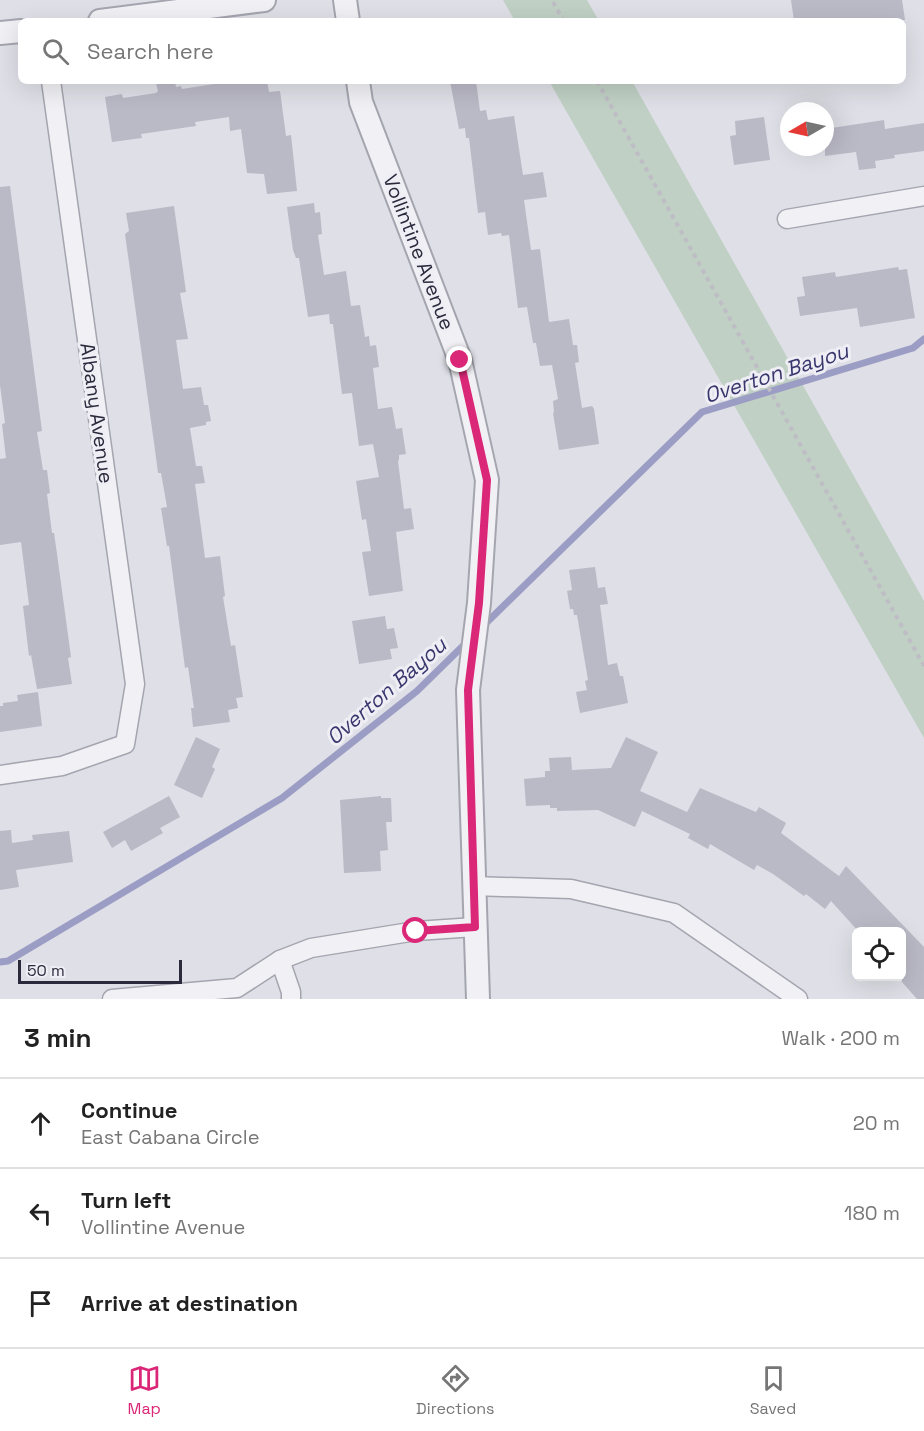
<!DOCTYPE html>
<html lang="en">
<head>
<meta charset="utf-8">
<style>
  body { margin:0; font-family:"Space Grotesk",sans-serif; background:#f2f2f2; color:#222 }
  .controls { position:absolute; right:18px; bottom:18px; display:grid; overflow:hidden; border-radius:9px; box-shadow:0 6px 24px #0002 }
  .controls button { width:54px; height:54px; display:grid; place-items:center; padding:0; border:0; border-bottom:2px solid #e0e0e0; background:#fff; color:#222; font:30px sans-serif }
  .compass { position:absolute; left:780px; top:102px; width:54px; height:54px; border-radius:50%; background:#fff; box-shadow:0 6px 24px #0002; rotate:261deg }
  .scale { position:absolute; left:18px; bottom:15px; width:164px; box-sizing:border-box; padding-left:6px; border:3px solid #2b293c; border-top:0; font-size:16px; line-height:21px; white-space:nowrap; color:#2b293c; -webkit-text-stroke:4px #eeeef4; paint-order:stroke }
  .stop { position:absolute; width:18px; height:18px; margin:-14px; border:4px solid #db2777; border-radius:50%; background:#fff }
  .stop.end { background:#db2777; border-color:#fff; box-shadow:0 2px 6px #0008 }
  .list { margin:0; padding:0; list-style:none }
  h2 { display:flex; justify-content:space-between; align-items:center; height:78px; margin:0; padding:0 24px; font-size:26px }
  h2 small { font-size:20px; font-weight:400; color:#767676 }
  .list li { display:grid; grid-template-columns:39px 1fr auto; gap:18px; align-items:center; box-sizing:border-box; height:90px; padding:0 24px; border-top:2px solid #e0e0e0 }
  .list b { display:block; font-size:22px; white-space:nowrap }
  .list p { margin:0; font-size:20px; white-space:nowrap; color:#767676 }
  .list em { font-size:20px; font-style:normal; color:#767676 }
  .icon { flex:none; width:33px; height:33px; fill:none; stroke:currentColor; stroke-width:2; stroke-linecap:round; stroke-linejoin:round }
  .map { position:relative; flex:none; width:924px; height:999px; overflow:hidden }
  .search { position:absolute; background:#fff; box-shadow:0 6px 24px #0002; left:18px; right:18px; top:18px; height:66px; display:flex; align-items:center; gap:15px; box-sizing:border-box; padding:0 21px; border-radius:9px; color:#767676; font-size:22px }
  .sheet { height:348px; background:#fff }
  nav { display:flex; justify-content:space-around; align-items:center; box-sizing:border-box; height:84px; border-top:2px solid #e0e0e0; background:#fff; font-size:16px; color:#767676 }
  nav a { display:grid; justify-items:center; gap:3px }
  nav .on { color:#db2777 }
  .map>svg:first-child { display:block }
  .green { fill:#c0d0c4 }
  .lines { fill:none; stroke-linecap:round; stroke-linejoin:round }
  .stream { stroke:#9c9dc4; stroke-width:7 }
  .building { fill:#bab9c6 }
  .minor-casing { stroke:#a5a5b0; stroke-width:21 }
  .tertiary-casing { stroke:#a5a5b0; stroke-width:26 }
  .path { stroke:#bebdc5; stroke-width:4; stroke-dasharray:4.5 4.5; stroke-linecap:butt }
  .minor { stroke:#f1f1f5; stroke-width:18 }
  .tertiary { stroke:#f1f1f5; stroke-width:22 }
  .route { stroke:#db2777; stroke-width:8 }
  .labels { text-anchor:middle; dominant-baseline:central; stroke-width:6; stroke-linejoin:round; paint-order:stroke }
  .street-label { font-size:20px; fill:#2b293c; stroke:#eeeef4 }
  .water-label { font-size:21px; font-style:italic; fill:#38366d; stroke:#eeeef4 }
</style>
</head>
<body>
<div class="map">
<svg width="924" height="999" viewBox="0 0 924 999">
  <rect width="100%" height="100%" fill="#dfdfe7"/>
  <!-- green -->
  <g class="green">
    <path d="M503 0H587L599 21H515Z"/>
    <path d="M549 81H632L924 601V738Z"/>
  </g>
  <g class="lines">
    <!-- stream -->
    <g class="stream">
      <path d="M482 627 702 412 913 348 924 339"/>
      <path d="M0 962 8 961 282 798 417 691 468 641"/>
    </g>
  </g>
  <!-- building -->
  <g class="building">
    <path d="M791 0H902L905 20 794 21Z"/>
    <path d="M172 81H175L176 87 181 86 182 89 214 84V81H241L242 84 267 81 269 92 280 91 286 136 291 135 297 191 267 194 264 174 247 173 241 129 230 131 229 117 195 122 196 126 141 134 142 138 112 142 105 97 122 94 123 98 156 93 158 91 156 83Z"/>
    <path d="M450 81H476L480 111 486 110 488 120 514 116 523 175 543 172 547 197 524 200 531 250 540 249 549 322 569 319 573 345H577L579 362 575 363 582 408 592 406 594 409 599 444 559 450 553 413 554 412 553 401 558 399 552 365 540 366 536 343H533L527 307 518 308 509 235 502 236 501 233 488 235 485 212 478 213 469 138H466L465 128 459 129Z"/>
    <path d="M764 117 770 160 734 165 730 136 736 135 735 121Z"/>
    <path d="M884 120 885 129 924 123V151L894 155 895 158 875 161 876 168 859 170 856 152 825 156V129Z"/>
    <path d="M10 186 42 431 37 432 43 470H47L50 493 47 494 52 533H54L57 554 71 657 68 658 72 684 37 689 31 655 29 656 23 606 29 605 21 542 0 545V459L6 458 2 424 5 423 0 385V187Z"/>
    <path d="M314 203 315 213 320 212 322 234 318 235 324 275 346 271 351 306 360 305 365 337 369 336 370 346 376 345 379 367 373 368 378 409 392 407 396 429 402 428 406 454 399 455V460L398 461 404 509 411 508 414 529 396 532 403 591 369 596 362 552 371 551 366 519 362 520 356 481 379 477 373 444 359 446 352 393 342 394 333 324H330L329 314 308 317 299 258H296L293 250 287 207Z"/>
    <path d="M174 206 186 292 180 293 188 339 176 340 183 389 201 387 204 405H208L211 421 206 422V425L190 428 196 466H202L205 483 195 484 199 513 205 558 220 556 225 596 223 597 231 646 235 645 243 697 236 698 238 708 228 710 230 722 193 727 191 708H194L188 667 185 668 169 546H167L161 508 167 507 161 473H158L155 450 125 234 129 231 126 213Z"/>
    <path d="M898 267 899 270 907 269 915 318 860 327 857 308 800 316 797 297 805 296 802 277 835 272 836 277Z"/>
    <path d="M595 567 598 588 605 587 608 604 600 605 608 665 617 663 620 676H623L628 703 580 713 576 692 587 690 585 681 588 680 577 615H574L573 609H570L567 591 572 590 569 570Z"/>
    <path d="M385 616 387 629 394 628 398 648 390 649 392 659 359 664 352 621Z"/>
    <path d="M38 692 42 726 0 732V706H3V703L18 701 17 695Z"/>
    <path d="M196 737 220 749 212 767 215 769 202 798 174 785Z"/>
    <path d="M626 737 658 752 640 791 687 812 700 788 756 812 759 807 786 823 781 833 839 876 846 866 924 947V999H917L902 982V932H859L831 901 825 909 806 894 804 896 773 874 757 865 754 870 710 844 708 849 688 838 690 834 642 811 635 827 598 810 557 811V808H550V805L526 806 524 779 545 777V771H550L549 758 571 757 572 770 611 768Z"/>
    <path d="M169 796 180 817 160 828 163 833 131 851 125 840 112 848 103 832Z"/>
    <path d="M381 796V798H391L392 822H386L388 850 380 851 381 871 344 873 340 800Z"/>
    <path d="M11 830 12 843 33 840 32 835 69 831 73 862 16 870 19 887 0 890V831Z"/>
  </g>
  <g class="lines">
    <!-- minor casing -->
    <g class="minor-casing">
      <g id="minor">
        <path d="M787 219 924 196"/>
        <path d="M0 775 62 766 125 744 135 684 51 81"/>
        <path d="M473 886 571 889 674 913 798 999"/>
        <path d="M280 960 291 992V999"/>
        <path d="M112 999 237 988 280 960 311 948 416 931 475 927"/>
      </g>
    </g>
    <!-- tertiary casing -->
    <g class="tertiary-casing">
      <g id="tertiary">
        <path d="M345 0 348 21"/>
        <path d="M100 21 264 0"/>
        <path d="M0 33 21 31"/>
        <path d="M358 81 361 102 460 360 487 480 479 603 468 690 478 999"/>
      </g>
    </g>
    <!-- path -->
    <g class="path">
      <path d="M553 2 564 21"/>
      <path d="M597 81 924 666"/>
    </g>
    <!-- minor -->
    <use href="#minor" class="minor"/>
    <!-- tertiary -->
    <use href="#tertiary" class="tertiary"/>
  </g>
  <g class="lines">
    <!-- route -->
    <path class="route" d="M416 931 475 927 468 690 479 603 487 480 460 360"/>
  </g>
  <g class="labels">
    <!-- street labels -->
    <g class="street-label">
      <text transform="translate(419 252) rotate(69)">Vollintine Avenue</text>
      <text transform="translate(97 413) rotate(82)">Albany Avenue</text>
    </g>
    <!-- water labels -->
    <g class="water-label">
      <text transform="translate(776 373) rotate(-18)">Overton Bayou</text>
      <text transform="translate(386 691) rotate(-41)">Overton Bayou</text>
    </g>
  </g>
</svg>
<div class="controls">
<button><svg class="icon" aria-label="locate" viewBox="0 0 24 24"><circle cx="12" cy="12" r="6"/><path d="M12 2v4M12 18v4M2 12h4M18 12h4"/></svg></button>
</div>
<svg class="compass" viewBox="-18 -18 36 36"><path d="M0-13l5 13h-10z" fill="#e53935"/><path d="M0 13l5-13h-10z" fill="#767676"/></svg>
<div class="scale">50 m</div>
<div class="stop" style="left:416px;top:931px"></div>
<div class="stop end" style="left:460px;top:360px"></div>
<div class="search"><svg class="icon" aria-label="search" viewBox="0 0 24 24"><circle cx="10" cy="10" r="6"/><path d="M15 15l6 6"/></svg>Search here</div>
</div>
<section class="sheet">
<h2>3 min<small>Walk · 200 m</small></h2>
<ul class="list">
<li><svg class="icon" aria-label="ahead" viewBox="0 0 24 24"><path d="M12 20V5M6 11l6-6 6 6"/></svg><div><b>Continue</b><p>East Cabana Circle</p></div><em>20 m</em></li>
<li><svg class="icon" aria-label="left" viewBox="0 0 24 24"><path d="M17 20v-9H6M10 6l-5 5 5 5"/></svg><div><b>Turn left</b><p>Vollintine Avenue</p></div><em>180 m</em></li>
<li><svg class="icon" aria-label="arrive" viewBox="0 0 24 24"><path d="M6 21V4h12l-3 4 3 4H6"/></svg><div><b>Arrive at destination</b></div></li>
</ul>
</section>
<nav>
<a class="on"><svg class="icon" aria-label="map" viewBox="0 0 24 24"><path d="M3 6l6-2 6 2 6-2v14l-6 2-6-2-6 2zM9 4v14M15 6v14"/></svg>Map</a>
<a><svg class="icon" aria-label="directions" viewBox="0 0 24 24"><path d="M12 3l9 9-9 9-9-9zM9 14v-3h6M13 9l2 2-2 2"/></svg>Directions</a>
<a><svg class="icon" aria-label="saved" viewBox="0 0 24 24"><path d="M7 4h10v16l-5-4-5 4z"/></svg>Saved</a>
</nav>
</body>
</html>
